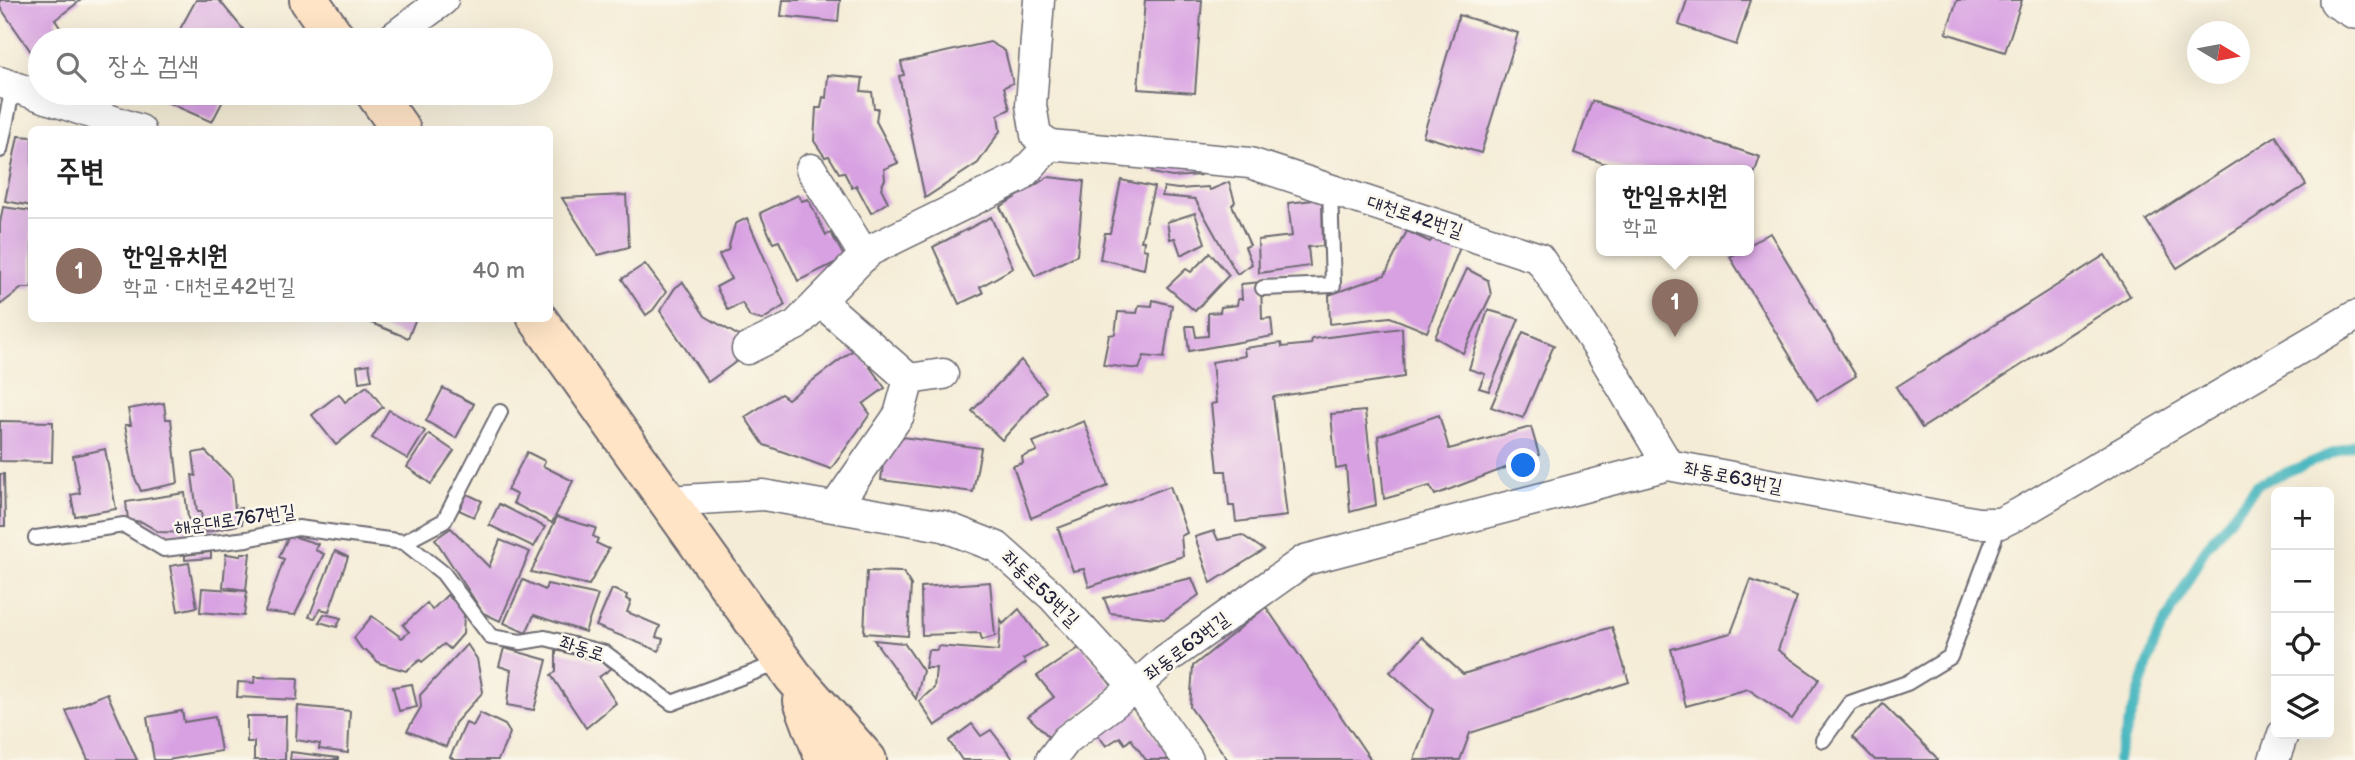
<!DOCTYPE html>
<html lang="ko">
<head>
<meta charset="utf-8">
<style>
  body { margin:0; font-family:"Balsamiq Sans","Poor Story",sans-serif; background:#f2f2f2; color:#222 }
  .controls { position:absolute; right:21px; bottom:21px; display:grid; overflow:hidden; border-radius:10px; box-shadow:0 7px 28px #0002 }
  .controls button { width:63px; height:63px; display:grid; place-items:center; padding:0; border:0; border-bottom:2px solid #e0e0e0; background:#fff; color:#222; font:35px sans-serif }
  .compass { position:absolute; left:2187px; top:21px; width:63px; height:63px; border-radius:50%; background:#fff; box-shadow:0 7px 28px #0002; rotate:100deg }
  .you { position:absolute; left:1524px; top:466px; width:24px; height:24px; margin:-18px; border:5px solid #fff; border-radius:50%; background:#1a73e8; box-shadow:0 0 0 10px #1a73e833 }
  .badge { display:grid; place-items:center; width:46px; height:46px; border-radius:50%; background:#0b8043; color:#fff; font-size:23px; font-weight:700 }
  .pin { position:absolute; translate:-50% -58px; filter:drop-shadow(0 2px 4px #0008) }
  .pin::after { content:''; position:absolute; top:37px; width:24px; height:21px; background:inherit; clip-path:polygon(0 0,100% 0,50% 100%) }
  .popup { position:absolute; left:1596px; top:165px; width:158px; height:91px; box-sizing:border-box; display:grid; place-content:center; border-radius:10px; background:#fff; filter:drop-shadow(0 2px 5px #0005); font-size:23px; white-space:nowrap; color:#767676 }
  .popup b { font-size:26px; color:#222 }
  .popup::after { content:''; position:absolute; left:50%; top:100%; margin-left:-14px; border:14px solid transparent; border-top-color:#fff }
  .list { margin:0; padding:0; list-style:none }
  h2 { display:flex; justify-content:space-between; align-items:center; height:91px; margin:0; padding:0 28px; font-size:30px }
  h2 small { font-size:23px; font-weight:400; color:#767676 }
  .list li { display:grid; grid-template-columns:46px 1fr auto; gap:21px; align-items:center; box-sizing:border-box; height:105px; padding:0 28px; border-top:2px solid #e0e0e0 }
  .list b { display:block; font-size:26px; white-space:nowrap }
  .list p { margin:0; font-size:23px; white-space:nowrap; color:#767676 }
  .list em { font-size:23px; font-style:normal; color:#767676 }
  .icon { flex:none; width:38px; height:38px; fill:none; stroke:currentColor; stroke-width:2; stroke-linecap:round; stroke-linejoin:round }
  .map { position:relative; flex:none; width:2355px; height:760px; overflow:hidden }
  .search { position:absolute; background:#fff; box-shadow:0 7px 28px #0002; left:28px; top:28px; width:525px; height:77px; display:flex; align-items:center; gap:18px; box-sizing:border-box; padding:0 24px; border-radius:38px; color:#767676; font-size:26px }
  .panel { position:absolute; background:#fff; box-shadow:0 7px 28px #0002; left:28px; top:126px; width:525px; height:196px; border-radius:10px }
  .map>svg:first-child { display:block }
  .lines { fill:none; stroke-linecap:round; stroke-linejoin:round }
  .stream { stroke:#48b7c0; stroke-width:10 }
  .building { fill:#d8a1e2 }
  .service-casing { stroke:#6c6971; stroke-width:18 }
  .minor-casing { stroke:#6c6971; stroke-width:33 }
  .tertiary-casing { stroke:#6c6971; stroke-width:40 }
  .secondary-casing { stroke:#6c6971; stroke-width:42 }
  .service { stroke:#fff; stroke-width:14 }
  .minor { stroke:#fff; stroke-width:30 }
  .tertiary { stroke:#fff; stroke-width:37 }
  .secondary { stroke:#ffe4c6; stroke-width:38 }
  .labels { text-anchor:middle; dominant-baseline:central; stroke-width:5; stroke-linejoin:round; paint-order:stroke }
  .street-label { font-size:19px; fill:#22223b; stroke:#fbf7ec }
</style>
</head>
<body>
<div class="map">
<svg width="2355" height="760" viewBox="0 0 2355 760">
  <rect width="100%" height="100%" fill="#fbf7ec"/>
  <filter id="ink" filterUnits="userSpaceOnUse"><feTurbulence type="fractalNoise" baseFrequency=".0143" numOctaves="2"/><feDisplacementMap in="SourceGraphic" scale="14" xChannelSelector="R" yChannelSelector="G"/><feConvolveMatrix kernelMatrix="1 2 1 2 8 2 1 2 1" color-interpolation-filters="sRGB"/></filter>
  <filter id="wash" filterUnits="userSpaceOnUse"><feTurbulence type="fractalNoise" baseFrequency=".00686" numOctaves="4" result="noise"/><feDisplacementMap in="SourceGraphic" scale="28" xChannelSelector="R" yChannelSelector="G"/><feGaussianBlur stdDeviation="1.57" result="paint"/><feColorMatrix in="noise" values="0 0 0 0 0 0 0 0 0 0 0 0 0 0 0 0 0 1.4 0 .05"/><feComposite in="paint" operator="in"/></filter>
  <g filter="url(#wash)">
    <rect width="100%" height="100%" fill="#f4ecd6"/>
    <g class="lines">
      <!-- stream -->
      <path class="stream" d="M2117 760 2156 639 2205 549 2258 484 2355 444"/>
    </g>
    <g id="blocks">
      <!-- building -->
      <g class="building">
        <path d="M0 0H81L55 20 67 38 40 40V56H34L0 7Z"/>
        <path d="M196 0H219L252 40H174Z"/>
        <path d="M783 0H840L838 22 781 16Z"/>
        <path d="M1145 0H1202L1195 93 1138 89Z"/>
        <path d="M1687 0H1751L1736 45 1679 25Z"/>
        <path d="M1957 0H2022L2005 52 1946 33Z"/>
        <path d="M1459 15 1518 33 1481 153 1423 136Z"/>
        <path d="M990 42 1005 51 1013 83 1004 87 1010 109 998 115 1000 131 978 163 925 198 899 76 904 75 901 62Z"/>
        <path d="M828 75 863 78 861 91 872 92 874 108H878L876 121 898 163 884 169 885 179 881 188 888 202 871 213 856 185 852 188 844 172 839 173 829 156 825 157 814 141 816 108H821L823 97 826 98Z"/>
        <path d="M146 93H227L212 122Z"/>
        <path d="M1592 101 1760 157 1749 189 1748 171H1626L1574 153Z"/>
        <path d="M18 136 32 137V206L5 201Z"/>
        <path d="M2276 136 2306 185 2177 268 2146 220Z"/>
        <path d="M1153 161 1201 166V175L1172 177 1152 173Z"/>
        <path d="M1048 177 1084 181 1077 255 1035 276 1000 207Z"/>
        <path d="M1121 180 1154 187 1141 241H1144L1143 249 1147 250 1144 269 1100 259 1105 233H1110Z"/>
        <path d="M1229 182 1235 202 1232 205 1250 245 1245 247 1252 264 1237 274 1195 199 1162 196 1164 187 1178 189 1208 187 1210 190Z"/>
        <path d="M626 195 629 247 598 255 562 198Z"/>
        <path d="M798 195 802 201 808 199 826 235 831 233 845 258 798 281 779 241 773 243 760 213Z"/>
        <path d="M1322 199 1323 246 1308 247 1310 266 1259 273 1258 240 1292 236 1288 203Z"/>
        <path d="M3 207 32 211V285L31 288H22L0 305V223Z"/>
        <path d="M1195 213 1205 243 1181 255 1175 238 1170 239 1167 222Z"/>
        <path d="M991 217 1013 268 980 287 983 293 959 304 933 247Z"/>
        <path d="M747 218 785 305 762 320 750 317 742 303 728 310 716 287 731 279 719 255 728 250 735 224Z"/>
        <path d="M1407 231 1430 242 1433 238 1460 247 1427 332 1390 317 1330 324 1329 295 1385 275Z"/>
        <path d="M1770 233 1856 376 1817 400 1730 257 1740 251H1748V246Z"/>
        <path d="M1210 253 1229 275 1195 311 1167 287 1186 269 1191 272Z"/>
        <path d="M2105 255 2130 296 1922 428 1896 387Z"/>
        <path d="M645 264 666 292 653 310 646 315 622 279Z"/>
        <path d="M1467 269 1488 280 1491 295 1463 353 1435 337Z"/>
        <path d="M683 282 705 316 744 339 740 359 708 382 660 311 675 288Z"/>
        <path d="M1261 282 1262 319 1271 318 1273 336 1189 351 1186 326H1194L1196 337 1208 336V313L1220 312 1221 307 1237 305 1238 299H1242L1241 284Z"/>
        <path d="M1153 300 1172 305 1164 358 1144 356 1139 369 1103 365 1109 335 1115 334 1118 312 1137 313 1139 305 1152 306Z"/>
        <path d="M1488 310 1519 319 1489 391 1479 388 1485 374 1469 369Z"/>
        <path d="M359 318H416L408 338Z"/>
        <path d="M1402 328 1404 377 1273 397 1287 516 1236 522 1234 506H1229L1226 471H1218L1211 404 1216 403 1212 362 1245 356 1244 348 1281 343 1282 347 1311 344 1312 339Z"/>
        <path d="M1523 332 1554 345 1523 418 1491 407Z"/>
        <path d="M856 348 885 388 863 404 870 414 831 469 764 445 745 417 781 394 788 399Z"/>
        <path d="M1021 360 1046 392 1002 440 972 411Z"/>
        <path d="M369 364 372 380 359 382 357 366Z"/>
        <path d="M367 386 383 407 336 445 312 415 339 394 345 402Z"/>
        <path d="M443 388 474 404 456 438 426 421Z"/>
        <path d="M164 403 166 419H171L178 483 141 491 135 478 125 425H131L128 409Z"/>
        <path d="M389 410 425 431 408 459 372 438Z"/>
        <path d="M1365 411 1376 505 1350 512 1346 467 1336 469 1331 414Z"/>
        <path d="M1439 415 1449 449 1531 427 1539 455 1435 495 1430 486 1384 499 1378 436Z"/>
        <path d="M0 421 53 422 52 462 0 461Z"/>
        <path d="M1084 421 1108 486 1031 518 1013 466 1023 463 1022 457 1037 451 1033 442Z"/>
        <path d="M429 434 454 451 431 484 407 467Z"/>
        <path d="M895 436 981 448 973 492 881 480 884 457Z"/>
        <path d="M105 449 116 509 75 516 71 495 80 493 73 456Z"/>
        <path d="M205 451 232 478 235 509 241 508 242 524 204 533 201 512H197L192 475 196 476 193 453Z"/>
        <path d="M527 452 545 461 543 466 573 481 552 523 513 503 517 495 507 490Z"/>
        <path d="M0 474H4L5 526H0Z"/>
        <path d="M1170 486 1187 533 1181 536 1183 556 1089 587 1084 569 1073 571 1058 528Z"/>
        <path d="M185 493 190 533 159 532 142 522 128 520 126 502Z"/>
        <path d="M467 494 482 501 474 517 459 510Z"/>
        <path d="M499 504 545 527 534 547 489 525Z"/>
        <path d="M557 517 596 528 593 536 598 539 596 543 609 549 589 585 531 572Z"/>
        <path d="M451 528 489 567 500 540 530 552 500 621 483 613 435 539Z"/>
        <path d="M1214 531 1218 540 1242 535 1264 550 1211 583 1195 537Z"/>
        <path d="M289 535 318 544 315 550 324 554 295 615 265 612 284 559 279 557Z"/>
        <path d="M335 551 348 557 329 611 320 609 315 618 309 617Z"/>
        <path d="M211 552V558L185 560V555Z"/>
        <path d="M241 553H250L246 590 223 587 226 554 241 556Z"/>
        <path d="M189 563 197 607 178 611 170 566Z"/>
        <path d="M867 571 903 572 911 585 908 636 864 633Z"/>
        <path d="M1192 578 1199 595 1165 619 1110 613 1104 598Z"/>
        <path d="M523 580 545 590 547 584 598 595 585 632 534 615 526 633 504 623Z"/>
        <path d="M1751 580 1797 597 1778 650 1819 679 1792 719 1748 689 1686 706 1671 649 1731 633Z"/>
        <path d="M990 582 995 636 982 640 980 633 922 635 921 587Z"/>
        <path d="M202 588 247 591 244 616 200 612Z"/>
        <path d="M612 589 627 595 626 599 631 601 627 612 660 626 656 637 663 639 659 651 596 626Z"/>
        <path d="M447 595 455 602 464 614 463 634 450 649 444 644 422 662 420 660 406 671 379 663 366 650 363 651 354 638 372 616 402 638 409 632 403 625 427 603 432 610Z"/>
        <path d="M1266 607 1371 760H1228L1190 707 1193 666Z"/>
        <path d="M1019 609 1046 646 1023 659 1026 663 935 726 919 701 934 688 936 668H925L928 650H937L938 646 998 651 1001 620 1003 624Z"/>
        <path d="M324 614 341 618 337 627 319 622Z"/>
        <path d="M1612 627 1629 682 1470 733 1460 760H1414L1433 710 1390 672 1422 637 1463 674Z"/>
        <path d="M874 640 904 643 923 671 916 699Z"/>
        <path d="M467 644 477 659 483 692 455 723 446 747 407 731 421 707 420 695Z"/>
        <path d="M1082 646 1112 686 1051 739 1028 716 1054 697 1037 676Z"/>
        <path d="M504 648 547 660 534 710 507 705 511 670 499 666Z"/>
        <path d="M556 650 599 661 612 668 599 677 616 703 586 728 551 675 556 672Z"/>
        <path d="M255 677 298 678 297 700 237 697 238 682 254 683Z"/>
        <path d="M412 684 417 707 399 711 393 687Z"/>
        <path d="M107 693 137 760H88L66 711Z"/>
        <path d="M1883 704 1935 756 1938 760H1875L1852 737Z"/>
        <path d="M1133 705 1171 760H1146L1131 739 1125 744 1120 737 1106 746 1096 732Z"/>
        <path d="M298 706 350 711 348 753 319 749 320 744 296 740Z"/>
        <path d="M182 711 184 722 215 717 221 751 168 760H154L147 717Z"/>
        <path d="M480 713 505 725 510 733 498 760H455L450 757 466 723 473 726Z"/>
        <path d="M247 716H286L285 760H254V742H247Z"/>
        <path d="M972 724 981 736 991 730 1014 760H962L949 741Z"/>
        <path d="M291 752 338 758V760H290Z"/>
      </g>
    </g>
  </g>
  <g filter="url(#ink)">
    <use href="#blocks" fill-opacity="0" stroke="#6c6971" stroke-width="2"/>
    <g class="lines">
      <!-- service casing -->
      <g class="service-casing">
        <g id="service">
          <path d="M0 150 13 87"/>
          <path d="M1263 288 1333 285 1330 188"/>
          <path d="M36 538 124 525 164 549 247 539 298 528 404 542 444 521 500 412"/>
          <path d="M404 542 443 573 491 637 521 642 545 638 605 653 672 703 781 662"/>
          <path d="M1823 740 1850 703 1907 683 1950 657 2000 523"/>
        </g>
      </g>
      <!-- minor casing -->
      <g class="minor-casing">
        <g id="minor">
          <path d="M1039 0 1031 105 1036 135 1050 145 1250 163 1539 258 1603 355 1668 465"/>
          <path d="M390 40 443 0"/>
          <path d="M0 82 140 130"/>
          <path d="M811 169 865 256"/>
          <path d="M820 301 909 379"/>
          <path d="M747 349 796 325 869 251 1020 177 1050 145"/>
          <path d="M668 501 763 495 943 526 997 547 1052 596 1143 696 1188 760"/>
          <path d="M835 507 899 415 909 379 943 374"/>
          <path d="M1051 760 1066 740 1135 687 1165 660 1305 560 1668 465 1978 523H2000L2020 513 2355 316"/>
          <path d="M2274 760 2283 734"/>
        </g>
      </g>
      <!-- tertiary casing -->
      <g class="tertiary-casing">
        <path id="tertiary" d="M2338 0 2355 10"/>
      </g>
      <!-- secondary casing -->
      <g class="secondary-casing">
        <g id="secondary">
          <path d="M309 0 337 40"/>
          <path d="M375 93 401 130"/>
          <path d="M537 318 793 676 867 760"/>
          <path d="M803 701 825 760"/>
        </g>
      </g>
      <!-- service -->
      <use href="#service" class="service"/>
      <!-- minor -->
      <use href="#minor" class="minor"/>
      <!-- tertiary -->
      <use href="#tertiary" class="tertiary"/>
      <!-- secondary -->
      <use href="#secondary" class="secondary"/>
    </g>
  </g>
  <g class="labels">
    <!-- street labels -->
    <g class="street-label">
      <text transform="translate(1415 217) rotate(18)">대천로42번길</text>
      <text transform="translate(1733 478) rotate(11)">좌동로63번길</text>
      <text transform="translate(235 520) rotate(-8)">해운대로767번길</text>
      <text transform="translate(1040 589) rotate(44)">좌동로53번길</text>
      <text transform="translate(1187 647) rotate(-37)">좌동로63번길</text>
      <text transform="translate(582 649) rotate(18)">좌동로</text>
    </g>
  </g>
</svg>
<div class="controls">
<button>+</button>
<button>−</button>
<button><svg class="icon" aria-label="locate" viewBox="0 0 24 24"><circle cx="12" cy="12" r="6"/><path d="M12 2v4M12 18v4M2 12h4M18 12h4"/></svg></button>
<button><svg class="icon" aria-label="layers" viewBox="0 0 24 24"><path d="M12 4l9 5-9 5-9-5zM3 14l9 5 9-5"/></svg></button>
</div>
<svg class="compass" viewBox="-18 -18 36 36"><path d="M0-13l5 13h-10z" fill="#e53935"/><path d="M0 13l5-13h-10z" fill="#767676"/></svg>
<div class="you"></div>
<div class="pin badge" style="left:1675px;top:337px;background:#8d6e63">1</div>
<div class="popup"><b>한일유치원</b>학교</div>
<div class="search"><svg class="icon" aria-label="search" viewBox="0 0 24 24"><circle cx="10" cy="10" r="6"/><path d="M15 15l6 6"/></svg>장소 검색</div>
<section class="panel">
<h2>주변<small></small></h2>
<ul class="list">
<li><span class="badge" style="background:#8d6e63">1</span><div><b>한일유치원</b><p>학교 · 대천로42번길</p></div><em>40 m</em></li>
</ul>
</section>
</div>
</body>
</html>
